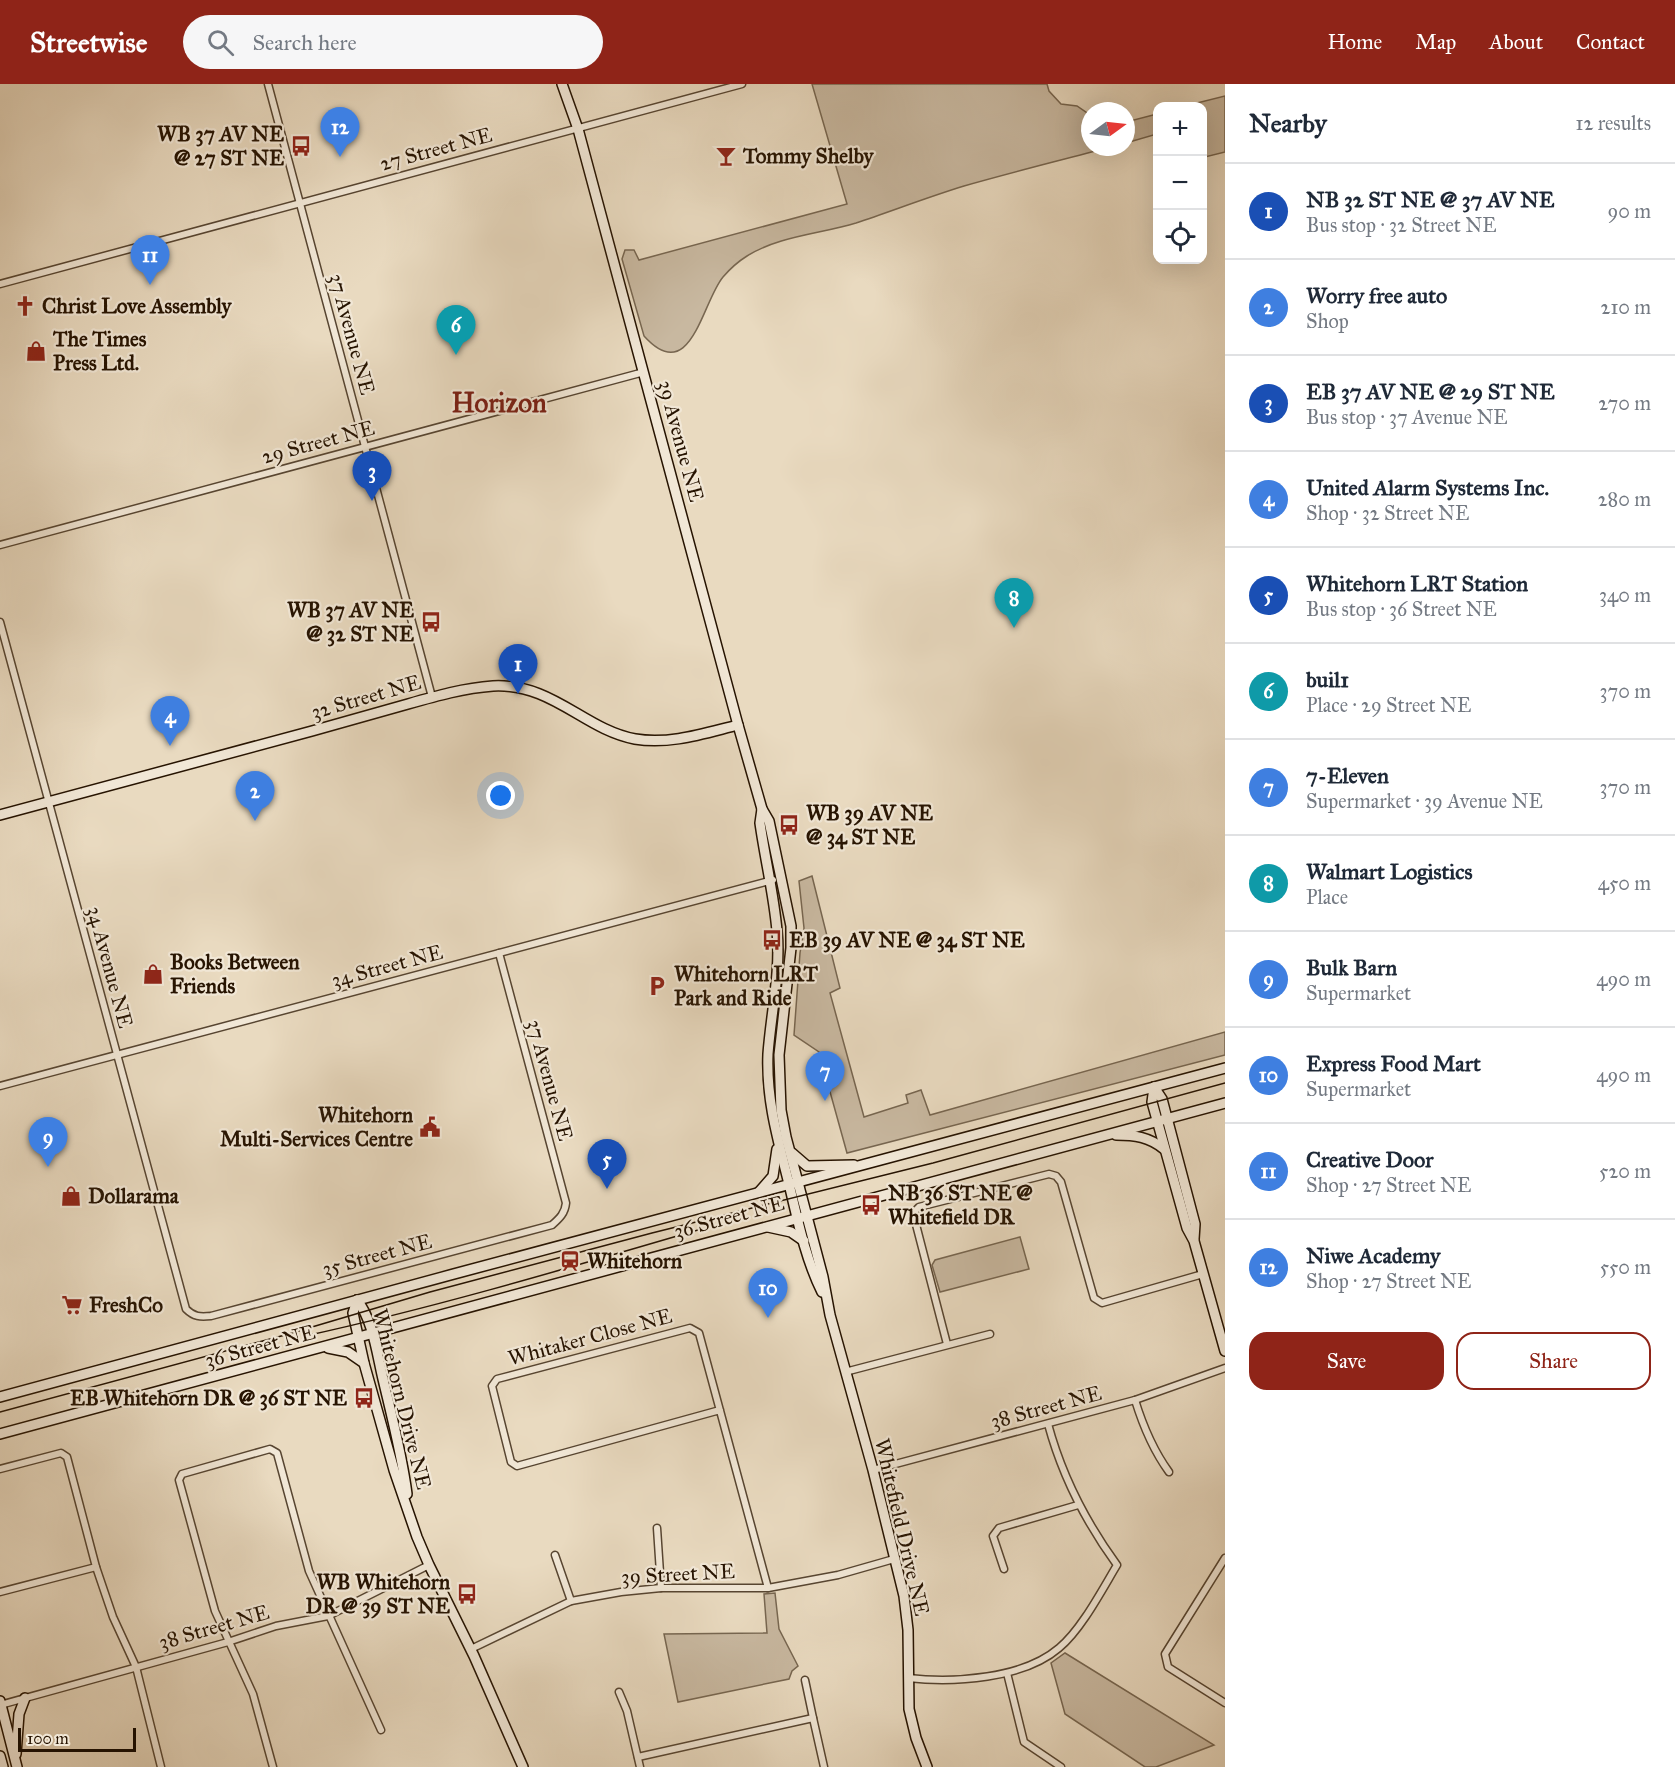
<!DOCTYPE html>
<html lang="en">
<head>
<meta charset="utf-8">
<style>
  body { margin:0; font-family:"IM FELL Great Primer",serif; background:#f6f6f7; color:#1f2937 }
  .controls { position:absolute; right:18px; top:18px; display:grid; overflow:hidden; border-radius:12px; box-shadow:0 6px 24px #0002 }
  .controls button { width:54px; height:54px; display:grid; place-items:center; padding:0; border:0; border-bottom:2px solid #e0e1e3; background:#fff; color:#1f2937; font:30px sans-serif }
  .compass { position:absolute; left:1081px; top:18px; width:54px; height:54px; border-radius:50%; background:#fff; box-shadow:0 6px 24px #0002; rotate:75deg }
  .scale { position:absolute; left:18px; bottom:15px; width:118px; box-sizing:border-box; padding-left:6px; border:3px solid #261301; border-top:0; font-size:16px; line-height:21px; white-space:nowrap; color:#261301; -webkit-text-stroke:4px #f1e7d6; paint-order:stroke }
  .you { position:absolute; left:501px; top:712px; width:21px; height:21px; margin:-15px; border:4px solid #fff; border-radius:50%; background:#1a73e8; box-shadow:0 0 0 9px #1a73e833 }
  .badge { display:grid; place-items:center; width:39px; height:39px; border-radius:50%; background:#8f2418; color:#fff; font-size:20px; font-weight:700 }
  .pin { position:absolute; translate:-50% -50px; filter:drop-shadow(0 2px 3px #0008) }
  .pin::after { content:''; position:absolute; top:32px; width:21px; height:18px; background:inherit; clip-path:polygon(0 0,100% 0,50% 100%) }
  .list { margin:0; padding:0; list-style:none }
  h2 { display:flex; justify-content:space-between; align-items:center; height:78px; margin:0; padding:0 24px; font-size:26px }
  h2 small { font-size:20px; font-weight:400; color:#747a83 }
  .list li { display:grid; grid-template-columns:39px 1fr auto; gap:18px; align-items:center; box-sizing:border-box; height:96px; padding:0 24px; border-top:2px solid #e0e1e3 }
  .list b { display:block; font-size:22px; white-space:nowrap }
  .list p { margin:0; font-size:20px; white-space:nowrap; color:#747a83 }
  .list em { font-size:20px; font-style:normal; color:#747a83 }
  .actions { display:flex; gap:12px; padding:18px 24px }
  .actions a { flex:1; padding:14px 0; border:2px solid #8f2418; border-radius:18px; text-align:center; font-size:21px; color:#8f2418 }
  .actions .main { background:#8f2418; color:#fff }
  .icon { flex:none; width:33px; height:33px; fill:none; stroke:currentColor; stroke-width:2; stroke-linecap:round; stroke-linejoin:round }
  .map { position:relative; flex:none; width:1225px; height:1683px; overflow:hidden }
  header { display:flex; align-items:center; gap:36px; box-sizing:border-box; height:84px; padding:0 30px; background:#8f2418; color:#fff }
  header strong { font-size:28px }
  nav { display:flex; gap:33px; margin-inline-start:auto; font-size:21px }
  .search { width:420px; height:54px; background:#f6f6f7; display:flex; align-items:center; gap:15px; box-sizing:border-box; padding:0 21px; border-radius:33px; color:#747a83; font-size:22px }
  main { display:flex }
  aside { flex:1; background:#fff }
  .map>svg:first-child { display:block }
  .green { fill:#c8b8a0; stroke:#776650; stroke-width:1.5 }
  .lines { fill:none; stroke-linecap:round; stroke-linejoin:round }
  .street-casing { stroke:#574531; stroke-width:9 }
  .secondary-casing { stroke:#261301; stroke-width:12 }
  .street { stroke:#f1e7d6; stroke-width:6 }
  .secondary { stroke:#f1e7d6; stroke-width:9 }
  .tram { stroke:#261301; stroke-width:1.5 }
  .labels { text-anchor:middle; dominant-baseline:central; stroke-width:4.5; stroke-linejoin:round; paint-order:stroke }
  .poi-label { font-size:21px; font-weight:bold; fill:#261301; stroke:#f1e7d6; text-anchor:start }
  .street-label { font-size:21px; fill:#261301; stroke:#f1e7d6 }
  .district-label { font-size:27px; font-weight:bold; fill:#7a1f14; stroke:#f1e7d6 }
</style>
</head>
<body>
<header>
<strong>Streetwise</strong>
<div class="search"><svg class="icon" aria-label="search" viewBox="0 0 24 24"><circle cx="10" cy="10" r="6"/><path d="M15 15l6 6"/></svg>Search here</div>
<nav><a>Home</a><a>Map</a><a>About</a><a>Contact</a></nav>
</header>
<main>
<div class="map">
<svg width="1225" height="1683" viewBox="0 0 1225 1683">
  <rect width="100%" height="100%" fill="#e9dac0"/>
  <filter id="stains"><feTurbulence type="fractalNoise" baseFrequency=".00333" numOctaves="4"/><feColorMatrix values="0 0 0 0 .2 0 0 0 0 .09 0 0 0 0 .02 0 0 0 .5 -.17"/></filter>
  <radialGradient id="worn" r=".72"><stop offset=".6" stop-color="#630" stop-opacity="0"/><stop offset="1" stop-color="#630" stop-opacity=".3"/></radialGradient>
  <!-- green -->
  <g class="green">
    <path d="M812 0H1047L1049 7 1061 20 1077 22 1090 31V63H1110C1062 76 1013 88 964 102 928 113 892 127 856 139 820 150 779 152 747 172 739 177 729 186 723 193 702 218 691 304 644 252L622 175 625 166H634L639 176 847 120Z"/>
    <path d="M1225 12V68L1205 73 1202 71V22H1185Z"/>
    <path d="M1157 30V50L1126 59V38Z"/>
    <path d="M812 792 840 904 830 909 864 1033 908 1019 906 1011 921 1006 930 1031 1225 948V971L847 1069 819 968 794 951 800 869 804 844 799 797Z"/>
    <path d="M1020 1153 1029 1185 940 1208 932 1181 935 1176Z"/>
    <path d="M775 1509 779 1545 798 1582 792 1587 789 1595 678 1618 664 1550 767 1549 764 1510Z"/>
    <path d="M1065 1569 1214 1661 1156 1683H1145L1065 1630 1051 1579Z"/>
  </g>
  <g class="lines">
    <!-- street casing -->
    <g class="street-casing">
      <g id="street">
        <path d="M268 0 432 613"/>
        <path d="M0 200 742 0"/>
        <path d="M0 461 644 288"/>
        <path d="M0 538 186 1225C194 1233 200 1233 211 1232L552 1141C560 1134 565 1129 566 1119L499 869"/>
        <path d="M0 1002 773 796"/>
        <path d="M947 1260 913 1129 919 1123 1049 1090 1056 1092 1061 1098 1094 1214 1102 1219 1203 1190"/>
        <path d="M845 1288 990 1250"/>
        <path d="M1135 1316C1143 1342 1153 1366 1169 1388"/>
        <path d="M720 1326 517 1382 511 1378 492 1302 497 1295 690 1244 699 1249 768 1504"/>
        <path d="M0 1385 61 1369 67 1373 96 1483 0 1508"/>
        <path d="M873 1386 1135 1316 1225 1284"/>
        <path d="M657 1444 661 1504"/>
        <path d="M555 1471 571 1517"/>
        <path d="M1225 1474 1165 1570 1168 1583 1225 1619"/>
        <path d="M96 1483 113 1533 136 1583 161 1683"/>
        <path d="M1004 1485 993 1452 999 1444 1078 1421"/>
        <path d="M471 1565 571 1517 621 1508 661 1504H768L838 1491 894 1475"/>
        <path d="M1007 1589 1024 1658 1061 1683"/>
        <path d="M908 1594C954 1599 1023 1595 1059 1564 1081 1546 1102 1506 1117 1481 1085 1437 1062 1392 1048 1340"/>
        <path d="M805 1596 813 1634"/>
        <path d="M619 1608 627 1627 640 1683"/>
        <path d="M0 1621 228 1558 276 1542 328 1532 429 1481"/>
        <path d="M638 1673 813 1634 824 1683"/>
        <path d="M273 1683 253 1610 215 1527 179 1396 182 1390 270 1365 277 1369 309 1487 381 1646"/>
      </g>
    </g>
    <!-- secondary casing -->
    <g class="secondary-casing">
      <g id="secondary">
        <path d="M562 0 578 45 738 641 762 725 769 737 791 842V864L779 971 781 1026 786 1053 823 1193 830 1231 873 1386 904 1512 908 1546 909 1625 916 1654 927 1683"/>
        <path d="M762 725 760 739C765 775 774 811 777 847 781 887 771 929 768 970 766 1017 779 1059 790 1104 798 1138 806 1176 822 1208"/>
        <path d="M0 731C104 704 208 676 312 647 344 638 376 629 408 620 436 612 464 604 493 602 553 599 583 645 635 655 670 661 705 649 738 641"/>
        <path d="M1154 1003 1152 1018 1187 1144 1194 1157 1225 1267"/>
        <path d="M1154 1003 1162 1015 1195 1140 1194 1155"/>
        <path d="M1116 1051C1135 1051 1149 1053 1164 1065"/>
        <path d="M792 1069 807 1082 854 1081"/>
        <path d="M759 1108 773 1092 777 1065"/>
        <path d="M768 1143 791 1148 804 1157"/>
        <path d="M357 1216 353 1229 364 1279 394 1386 417 1453 429 1481 474 1572 523 1683"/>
        <path d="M357 1216C373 1236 377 1270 383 1295 392 1333 402 1371 407 1410"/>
        <path d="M328 1264 348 1268 364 1279"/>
        <path d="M0 1313C408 1202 816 1092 1225 984"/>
        <path d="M0 1350 1225 1019"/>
        <path d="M0 1617 17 1683"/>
        <path d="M16 1670 19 1630 25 1614"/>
        <path d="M0 1672 3 1683"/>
      </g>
    </g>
    <!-- street -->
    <use href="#street" class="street"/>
    <!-- secondary -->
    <use href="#secondary" class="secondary"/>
    <!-- tram -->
    <g class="tram">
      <path d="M305 1252C437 1223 568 1184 698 1146"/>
      <path d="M0 1328 285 1251 430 1208 652 1149 933 1079 1225 999"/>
    </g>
  </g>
  <!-- icons -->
  <defs>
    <g id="bus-bare" transform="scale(1.62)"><path d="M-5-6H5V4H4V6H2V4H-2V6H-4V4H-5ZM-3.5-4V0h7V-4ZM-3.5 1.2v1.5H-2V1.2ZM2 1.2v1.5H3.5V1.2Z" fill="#8f2418" stroke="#f1e7d6" stroke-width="2.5" paint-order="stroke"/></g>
    <g id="bar-bare" transform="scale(1.62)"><path d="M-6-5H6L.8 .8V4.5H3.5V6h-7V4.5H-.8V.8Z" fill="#8f2418" stroke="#f1e7d6" stroke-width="2.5" paint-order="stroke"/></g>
    <g id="church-bare" transform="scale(1.62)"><path d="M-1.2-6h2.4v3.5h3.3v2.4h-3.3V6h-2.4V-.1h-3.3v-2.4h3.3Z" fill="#8f2418" stroke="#f1e7d6" stroke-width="2.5" paint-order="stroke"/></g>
    <g id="shop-bare" transform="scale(1.62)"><path d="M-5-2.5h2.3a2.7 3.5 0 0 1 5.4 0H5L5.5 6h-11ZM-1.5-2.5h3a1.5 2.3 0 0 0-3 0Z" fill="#8f2418" stroke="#f1e7d6" stroke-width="2.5" paint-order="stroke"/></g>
    <g id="parking-bare" transform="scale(1.62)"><path d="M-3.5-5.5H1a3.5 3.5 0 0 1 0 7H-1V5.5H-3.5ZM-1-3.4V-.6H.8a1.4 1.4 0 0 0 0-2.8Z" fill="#8f2418" stroke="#f1e7d6" stroke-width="2.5" paint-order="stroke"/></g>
    <g id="civic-bare" transform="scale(1.62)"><path d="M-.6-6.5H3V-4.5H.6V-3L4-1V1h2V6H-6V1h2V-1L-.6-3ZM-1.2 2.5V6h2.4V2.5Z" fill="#8f2418" stroke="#f1e7d6" stroke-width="2.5" paint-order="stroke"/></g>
    <g id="station-bare" transform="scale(1.62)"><path d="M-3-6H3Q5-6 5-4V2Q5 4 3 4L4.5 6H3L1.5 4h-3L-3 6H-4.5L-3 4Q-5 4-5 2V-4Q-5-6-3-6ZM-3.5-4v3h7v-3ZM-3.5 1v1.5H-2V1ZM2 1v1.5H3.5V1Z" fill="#8f2418" stroke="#f1e7d6" stroke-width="2.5" paint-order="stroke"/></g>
    <g id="supermarket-bare" transform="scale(1.62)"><path d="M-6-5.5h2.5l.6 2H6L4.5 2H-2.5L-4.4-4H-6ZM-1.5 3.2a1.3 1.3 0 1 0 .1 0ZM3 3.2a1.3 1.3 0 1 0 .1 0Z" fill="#8f2418" stroke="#f1e7d6" stroke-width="2.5" paint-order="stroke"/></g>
  </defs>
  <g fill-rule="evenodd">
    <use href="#bus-bare" x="301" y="62"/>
    <use href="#bar-bare" x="726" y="72"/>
    <use href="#church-bare" x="25" y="222"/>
    <use href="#shop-bare" x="36" y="267"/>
    <use href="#bus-bare" x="431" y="538"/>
    <use href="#bus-bare" x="789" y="741"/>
    <use href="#bus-bare" x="772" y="856"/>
    <use href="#shop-bare" x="153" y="890"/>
    <use href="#parking-bare" x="657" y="902"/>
    <use href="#civic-bare" x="430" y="1043"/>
    <use href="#shop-bare" x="71" y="1112"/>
    <use href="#bus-bare" x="871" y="1121"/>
    <use href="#station-bare" x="570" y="1177"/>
    <use href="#supermarket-bare" x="72" y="1221"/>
    <use href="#bus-bare" x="364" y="1314"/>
    <use href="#bus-bare" x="467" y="1510"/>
  </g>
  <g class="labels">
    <!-- poi labels -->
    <g class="poi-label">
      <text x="284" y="50" text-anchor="end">WB 37 AV NE<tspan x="284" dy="24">@ 27 ST NE</tspan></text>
      <text x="743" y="72">Tommy Shelby</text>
      <text x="42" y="222">Christ Love Assembly</text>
      <text x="53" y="255">The Times<tspan x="53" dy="24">Press Ltd.</tspan></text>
      <text x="414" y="526" text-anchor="end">WB 37 AV NE<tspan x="414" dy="24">@ 32 ST NE</tspan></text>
      <text x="806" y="729">WB 39 AV NE<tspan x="806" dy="24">@ 34 ST NE</tspan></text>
      <text x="789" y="856">EB 39 AV NE @ 34 ST NE</text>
      <text x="170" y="878">Books Between<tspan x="170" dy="24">Friends</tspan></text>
      <text x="674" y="890">Whitehorn LRT<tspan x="674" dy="24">Park and Ride</tspan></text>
      <text x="413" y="1031" text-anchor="end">Whitehorn<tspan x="413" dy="24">Multi-Services Centre</tspan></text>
      <text x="888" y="1109">NB 36 ST NE @<tspan x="888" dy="24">Whitefield DR</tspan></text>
      <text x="88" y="1112">Dollarama</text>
      <text x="587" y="1177">Whitehorn</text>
      <text x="89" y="1221">FreshCo</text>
      <text x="347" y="1314" text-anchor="end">EB Whitehorn DR @ 36 ST NE</text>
      <text x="450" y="1498" text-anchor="end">WB Whitehorn<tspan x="450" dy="24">DR @ 39 ST NE</tspan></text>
    </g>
    <!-- street labels -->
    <g class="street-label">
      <text transform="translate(436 65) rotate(-15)">27 Street NE</text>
      <text transform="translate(352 250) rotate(75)">37 Avenue NE</text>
      <text transform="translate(681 357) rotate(75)">39 Avenue NE</text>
      <text transform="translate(318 358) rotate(-15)">29 Street NE</text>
      <text transform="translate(366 613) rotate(-16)">32 Street NE</text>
      <text transform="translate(387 882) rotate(-15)">34 Street NE</text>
      <text transform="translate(110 883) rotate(75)">34 Avenue NE</text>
      <text transform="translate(550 996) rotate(75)">37 Avenue NE</text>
      <text transform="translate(729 1133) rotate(-15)">36 Street NE</text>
      <text transform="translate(377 1171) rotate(-15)">35 Street NE</text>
      <text transform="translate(590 1253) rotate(-15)">Whitaker Close NE</text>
      <text transform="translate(260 1262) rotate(-15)">36 Street NE</text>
      <text transform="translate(402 1315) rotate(76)">Whitehorn Drive NE</text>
      <text transform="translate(1046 1323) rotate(-15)">38 Street NE</text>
      <text transform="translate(902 1443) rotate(77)">Whitefield Drive NE</text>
      <text transform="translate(678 1490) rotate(-3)">39 Street NE</text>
      <text transform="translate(214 1543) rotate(-16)">38 Street NE</text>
    </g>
    <!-- district labels -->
    <g class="district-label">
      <text x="499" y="318">Horizon</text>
    </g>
  </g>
  <rect width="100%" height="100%" filter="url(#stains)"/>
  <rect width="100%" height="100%" fill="url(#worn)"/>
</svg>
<div class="controls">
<button>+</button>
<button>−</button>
<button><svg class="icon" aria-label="locate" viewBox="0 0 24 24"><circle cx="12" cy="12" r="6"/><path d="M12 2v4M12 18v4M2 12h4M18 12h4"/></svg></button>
</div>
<svg class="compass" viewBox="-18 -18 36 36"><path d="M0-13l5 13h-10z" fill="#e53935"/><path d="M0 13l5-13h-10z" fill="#747a83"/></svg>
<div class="scale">100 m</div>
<div class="you"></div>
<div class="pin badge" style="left:518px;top:610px;background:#1a4fb4">1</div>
<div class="pin badge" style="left:255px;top:737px;background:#3f7fe0">2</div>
<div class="pin badge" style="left:372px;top:417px;background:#1a4fb4">3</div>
<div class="pin badge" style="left:170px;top:662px;background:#3f7fe0">4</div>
<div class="pin badge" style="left:607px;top:1105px;background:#1a4fb4">5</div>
<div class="pin badge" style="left:456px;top:271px;background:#0f9aa8">6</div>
<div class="pin badge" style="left:825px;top:1017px;background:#3f7fe0">7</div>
<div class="pin badge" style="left:1014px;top:544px;background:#0f9aa8">8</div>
<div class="pin badge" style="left:48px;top:1083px;background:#3f7fe0">9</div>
<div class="pin badge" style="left:768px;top:1234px;background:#3f7fe0">10</div>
<div class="pin badge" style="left:150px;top:201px;background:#3f7fe0">11</div>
<div class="pin badge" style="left:340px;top:73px;background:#3f7fe0">12</div>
</div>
<aside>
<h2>Nearby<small>12 results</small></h2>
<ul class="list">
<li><span class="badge" style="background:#1a4fb4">1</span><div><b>NB 32 ST NE @ 37 AV NE</b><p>Bus stop · 32 Street NE</p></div><em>90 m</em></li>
<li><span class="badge" style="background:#3f7fe0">2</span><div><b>Worry free auto</b><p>Shop</p></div><em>210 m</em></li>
<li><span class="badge" style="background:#1a4fb4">3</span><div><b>EB 37 AV NE @ 29 ST NE</b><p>Bus stop · 37 Avenue NE</p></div><em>270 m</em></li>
<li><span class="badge" style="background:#3f7fe0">4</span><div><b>United Alarm Systems Inc.</b><p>Shop · 32 Street NE</p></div><em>280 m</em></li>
<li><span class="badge" style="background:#1a4fb4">5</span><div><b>Whitehorn LRT Station</b><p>Bus stop · 36 Street NE</p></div><em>340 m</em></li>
<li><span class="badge" style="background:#0f9aa8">6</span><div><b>buil1</b><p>Place · 29 Street NE</p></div><em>370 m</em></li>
<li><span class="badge" style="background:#3f7fe0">7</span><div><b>7-Eleven</b><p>Supermarket · 39 Avenue NE</p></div><em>370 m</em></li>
<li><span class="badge" style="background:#0f9aa8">8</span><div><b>Walmart Logistics</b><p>Place</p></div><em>450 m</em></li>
<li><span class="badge" style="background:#3f7fe0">9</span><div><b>Bulk Barn</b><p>Supermarket</p></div><em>490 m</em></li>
<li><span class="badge" style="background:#3f7fe0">10</span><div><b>Express Food Mart</b><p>Supermarket</p></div><em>490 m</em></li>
<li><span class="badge" style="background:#3f7fe0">11</span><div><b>Creative Door</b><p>Shop · 27 Street NE</p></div><em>520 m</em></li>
<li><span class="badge" style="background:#3f7fe0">12</span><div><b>Niwe Academy</b><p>Shop · 27 Street NE</p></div><em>550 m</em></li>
</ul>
<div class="actions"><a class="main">Save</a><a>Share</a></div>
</aside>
</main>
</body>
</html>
